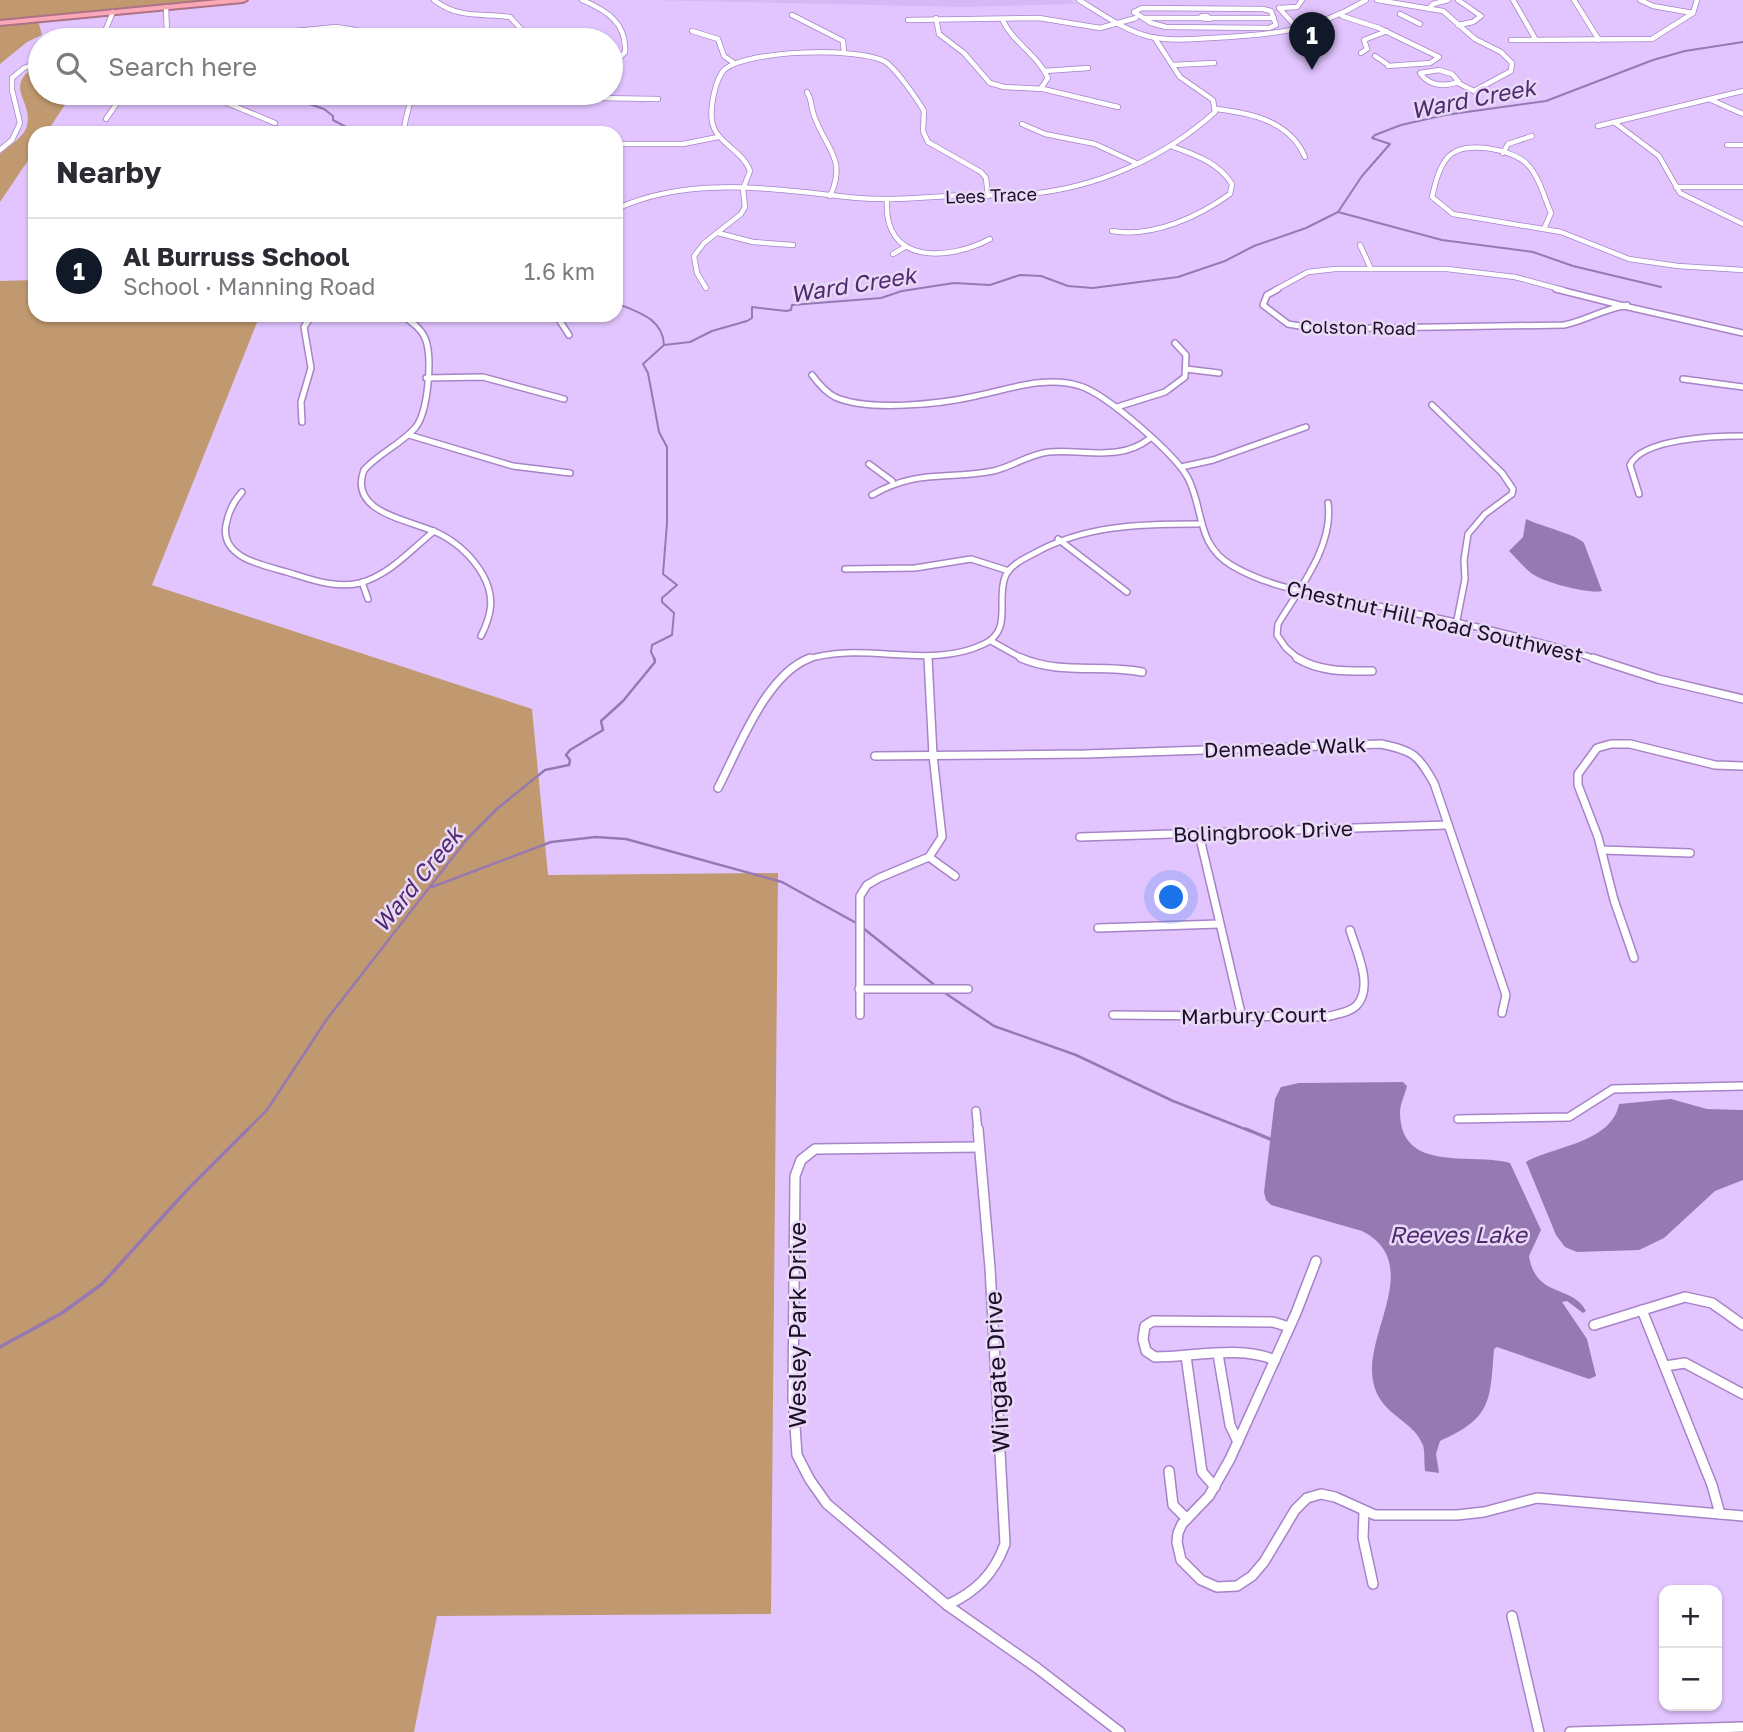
<!DOCTYPE html>
<html lang="en">
<head>
<meta charset="utf-8">
<style>
  body { margin:0; font-family:"Golos Text",sans-serif; background:#f2f2f3; color:#2b2b33 }
  .controls { position:absolute; right:21px; bottom:21px; display:grid; overflow:hidden; border-radius:14px; box-shadow:0 2px 5px #0004 }
  .controls button { width:63px; height:63px; display:grid; place-items:center; padding:0; border:0; border-bottom:2px solid #e1e1e2; background:#fff; color:#2b2b33; font:35px sans-serif }
  .you { position:absolute; left:1172px; top:898px; width:24px; height:24px; margin:-18px; border:5px solid #fff; border-radius:50%; background:#1a73e8; box-shadow:0 0 0 10px #1a73e833 }
  .badge { display:grid; place-items:center; width:46px; height:46px; border-radius:50%; background:#111827; color:#fff; font-size:23px; font-weight:700 }
  .pin { position:absolute; translate:-50% -58px; filter:drop-shadow(0 2px 4px #0008) }
  .pin::after { content:''; position:absolute; top:37px; width:24px; height:21px; background:inherit; clip-path:polygon(0 0,100% 0,50% 100%) }
  .list { margin:0; padding:0; list-style:none }
  h2 { display:flex; justify-content:space-between; align-items:center; height:91px; margin:0; padding:0 28px; font-size:30px }
  h2 small { font-size:23px; font-weight:400; color:#7c7c81 }
  .list li { display:grid; grid-template-columns:46px 1fr auto; gap:21px; align-items:center; box-sizing:border-box; height:105px; padding:0 28px; border-top:2px solid #e1e1e2 }
  .list b { display:block; font-size:26px; white-space:nowrap }
  .list p { margin:0; font-size:23px; white-space:nowrap; color:#7c7c81 }
  .list em { font-size:23px; font-style:normal; color:#7c7c81 }
  .icon { flex:none; width:38px; height:38px; fill:none; stroke:currentColor; stroke-width:2; stroke-linecap:round; stroke-linejoin:round }
  .map { position:relative; flex:none; width:1743px; height:1732px; overflow:hidden }
  .search { position:absolute; background:#fff; box-shadow:0 2px 5px #0004; left:28px; top:28px; width:595px; height:77px; display:flex; align-items:center; gap:18px; box-sizing:border-box; padding:0 24px; border-radius:38px; color:#7c7c81; font-size:26px }
  .panel { position:absolute; background:#fff; box-shadow:0 2px 5px #0004; left:28px; top:126px; width:595px; height:196px; border-radius:21px }
  .map>svg:first-child { display:block }
  .built { fill:#d8b7f6 }
  .green { fill:#c09970 }
  .water { fill:#9779b2 }
  .lines { fill:none; stroke-linecap:round; stroke-linejoin:round }
  .stream-far2 { stroke:#9779b2; stroke-width:2 }
  .stream-far1 { stroke:#9779b2; stroke-width:2.5 }
  .stream { stroke:#9779b2; stroke-width:3.5 }
  .street-far3-casing { stroke:#a783c7; stroke-width:6 }
  .street-far2-casing { stroke:#a783c7; stroke-width:8 }
  .street-far1-casing { stroke:#a783c7; stroke-width:10 }
  .street-casing { stroke:#a783c7; stroke-width:12 }
  .highway-casing { stroke:#ad7285; stroke-width:4 }
  .street-far3 { stroke:#fff; stroke-width:4.5 }
  .street-far2 { stroke:#fff; stroke-width:5 }
  .street-far1 { stroke:#fff; stroke-width:7 }
  .street { stroke:#fff; stroke-width:9 }
  .highway { fill:#faa8b7; fill-rule:evenodd }
  .labels { text-anchor:middle; dominant-baseline:central; stroke-width:5; stroke-linejoin:round; paint-order:stroke }
  .far-street-label { font-size:18px; fill:#1d0e28; stroke:#e8d9f6 }
  .street-label { font-size:21px; fill:#1d0e28; stroke:#e8d9f6 }
  .water-label { font-size:23px; font-style:italic; fill:#51296f; stroke:#e8d9f6 }
  .near-street-label { font-size:24px; fill:#1d0e28; stroke:#e8d9f6 }
</style>
</head>
<body>
<div class="map">
<svg width="1743" height="1732" viewBox="0 0 1743 1732">
  <rect width="100%" height="100%" fill="#e2c5ff"/>
  <!-- built -->
  <path class="built" d="M646 0H1070L1077 4 962 7Z"/>
  <!-- green -->
  <g class="green">
    <path d="M0 0H210L0 21Z"/>
    <path d="M38 20 42 35 27 42 0 64V24Z"/>
    <path d="M40 63V93H73L46 133H35V150L0 202V154C8 147 24 137 27 126 34 99 0 87 40 63Z"/>
    <path d="M35 280V315H260L152 585 532 709 548 875 778 873 771 1614 437 1616 414 1732H0V281Z"/>
  </g>
  <!-- water -->
  <g class="water">
    <path d="M1526 519C1540 526 1578 535 1584 543L1602 591C1588 594 1547 583 1534 575 1525 569 1517 559 1509 551L1523 537Z"/>
    <path d="M1403 1082 1407 1086C1405 1095 1400 1103 1400 1113 1401 1174 1471 1152 1510 1163L1541 1230 1529 1256C1536 1299 1572 1284 1586 1311L1583 1313 1567 1301 1562 1302 1587 1339 1596 1376 1589 1379 1497 1347 1494 1349C1490 1401 1492 1418 1440 1441L1436 1454 1439 1473 1425 1471C1424 1463 1425 1452 1423 1445 1412 1416 1371 1415 1372 1367 1374 1320 1419 1260 1362 1231L1271 1205 1266 1200 1264 1192 1275 1099 1281 1087 1299 1083Z"/>
    <path d="M1671 1099 1707 1109 1743 1110V1180L1715 1191 1664 1238 1639 1250 1577 1252 1565 1247 1556 1235 1526 1162C1551 1147 1612 1143 1619 1104Z"/>
  </g>
  <g class="lines">
    <!-- stream-far2 -->
    <g class="stream-far2">
      <path d="M277 93 324 109 333 116V120L357 133"/>
      <path d="M1338 212 1442 240 1533 252 1573 266 1661 287"/>
      <path d="M616 303C637 312 663 318 664 345"/>
      <path d="M655 660 651 652 652 645 672 635 674 613 662 602V598L677 585 663 574 667 523V447L659 432 648 373 643 364 664 345 690 342 712 331 747 321 752 318V307L786 311 791 310 792 305 881 298 902 291 954 283 990 285 1020 275 1041 276 1068 286 1093 288 1178 277 1225 261 1254 246 1306 228 1338 212 1362 176 1390 144 1372 138 1375 135 1401 125 1445 115 1546 101 1653 60 1685 51 1743 42"/>
    </g>
    <!-- stream-far1 -->
    <g class="stream-far1">
      <path d="M432 887 551 842 596 837 626 839 782 882 858 924"/>
      <path d="M863 928 937 987"/>
      <path d="M942 991 994 1026 1076 1055 1173 1101 1250 1131"/>
      <path d="M246 1131 267 1110 327 1019 467 839 498 808 545 770 569 765 570 760 566 755 570 750 603 730 601 721 623 701 655 662 654 658"/>
    </g>
    <!-- stream -->
    <g class="stream">
      <path d="M1246 1129 1270 1139"/>
      <path d="M0 1347 62 1313 102 1284 187 1190 248 1129"/>
    </g>
    <!-- street-far3 casing -->
    <g class="street-far3-casing">
      <g id="street-far3">
        <path d="M434 0C458 19 482 13 510 17L531 40"/>
        <path d="M582 0C606 10 627 23 625 52L611 67"/>
        <path d="M1079 0C1102 14 1125 31 1151 37 1171 41 1191 39 1211 38 1271 35 1313 32 1366 0"/>
        <path d="M1377 0 1443 11 1475 39 1501 52 1512 63 1511 71 1474 91 1458 83"/>
        <path d="M1458 0 1481 16 1473 22 1458 25"/>
        <path d="M1513 0 1536 40"/>
        <path d="M1574 0 1599 40"/>
        <path d="M1640 0 1653 6 1693 13"/>
        <path d="M166 7 167 34 180 40"/>
        <path d="M1142 8 1263 9 1271 11 1276 25 1269 28 1166 27 1151 23 1134 12Z"/>
        <path d="M1279 8 1300 31"/>
        <path d="M1279 8 1297 7 1302 0"/>
        <path d="M1429 9 1433 4 1448 0"/>
        <path d="M1400 14 1420 24"/>
        <path d="M792 15 843 41 844 53"/>
        <path d="M1202 16H1207L1210 19 1200 18Z"/>
        <path d="M1342 16 1379 28 1439 57 1430 63 1388 66"/>
        <path d="M936 18 939 34 964 53 990 83 1004 87 1043 89 1118 107"/>
        <path d="M1144 18H1200"/>
        <path d="M1210 18H1274"/>
        <path d="M1002 19C1013 43 1037 54 1048 78L1041 88"/>
        <path d="M908 20 1039 18 1100 28 1136 18"/>
        <path d="M692 31 718 39 724 56 734 63"/>
        <path d="M93 40 105 31 113 12"/>
        <path d="M202 40 336 27 356 30 377 40"/>
        <path d="M1511 40 1652 39 1693 13 1697 0"/>
        <path d="M1361 53 1367 49 1364 40 1387 31"/>
        <path d="M1375 56 1387 64"/>
        <path d="M1172 65 1214 63"/>
        <path d="M1439 70 1452 74 1459 82C1444 87 1430 87 1420 73Z"/>
        <path d="M1045 71 1088 68"/>
        <path d="M807 92C812 99 811 110 815 118 827 150 847 160 830 196"/>
        <path d="M216 93 227 103 275 123"/>
        <path d="M575 93 597 98 658 99"/>
        <path d="M1709 99 1743 114"/>
        <path d="M412 101H514L560 93"/>
        <path d="M1216 109C1251 113 1290 121 1305 157"/>
        <path d="M106 119 124 93"/>
        <path d="M1614 122 1659 156 1680 193 1743 224"/>
        <path d="M1022 124 1045 134 1095 144 1136 163"/>
        <path d="M1598 126 1743 91"/>
        <path d="M405 133C402 119 413 107 409 93"/>
        <path d="M616 144H683L718 137"/>
        <path d="M1727 145H1743"/>
        <path d="M0 150 12 140 20 123 12 90V78L24 68 40 62"/>
        <path d="M1503 153 1508 144 1532 136"/>
        <path d="M1676 187H1743"/>
        <path d="M887 200C883 265 948 261 990 239"/>
        <path d="M616 209C691 174 778 190 858 198 893 201 929 197 964 195 985 195 1007 196 1028 194 1097 188 1164 158 1215 112L1213 100 1180 77 1154 37"/>
        <path d="M1544 229 1551 213C1544 197 1539 176 1527 164 1512 149 1465 140 1449 156 1439 166 1435 184 1432 197L1453 214 1561 232 1629 259 1678 266 1743 270"/>
        <path d="M1112 231C1152 238 1198 217 1230 194L1232 184C1218 162 1195 155 1171 146"/>
        <path d="M718 233 753 242 793 245"/>
        <path d="M1360 245 1371 269"/>
        <path d="M893 254 905 247"/>
        <path d="M706 288 697 273 694 256 704 243 741 214 745 207 743 189 750 171C743 150 715 143 712 121 710 108 715 78 725 69 750 50 855 47 884 61 895 67 917 99 924 111L923 131 928 142 981 172 986 178 988 196"/>
        <path d="M1275 290 1308 272 1335 269H1447L1515 277 1563 290"/>
      </g>
    </g>
    <!-- street-far2 casing -->
    <g class="street-far2-casing">
      <g id="street-far2">
        <path d="M1278 289 1267 295 1263 305 1288 324 1317 329 1564 325C1587 320 1601 310 1624 306"/>
        <path d="M1556 289 1624 306"/>
        <path d="M1624 306 1743 333"/>
        <path d="M1624 306 1627 305"/>
        <path d="M402 315C410 321 421 328 425 338 433 357 428 413 415 428 400 445 379 453 364 470 347 514 413 520 440 534 459 544 472 556 483 575 495 597 492 614 481 636"/>
        <path d="M556 315 569 335"/>
        <path d="M1186 369 1219 373"/>
        <path d="M812 375C818 383 825 392 835 397 868 412 941 404 976 396 1009 389 1047 375 1080 386 1106 394 1175 454 1188 478 1204 509 1196 544 1231 565 1276 592 1332 596 1383 607 1455 621 1528 637 1599 660"/>
        <path d="M426 378 483 377 564 399"/>
        <path d="M1683 379 1743 387"/>
        <path d="M1432 405 1502 473 1513 489 1512 494 1485 514 1468 534 1464 560 1465 579 1456 625"/>
        <path d="M1117 407 1165 392 1185 377 1186 355 1175 343"/>
        <path d="M302 422 301 402 311 368 304 327 312 315"/>
        <path d="M409 435 513 466 570 473"/>
        <path d="M869 464 892 481"/>
        <path d="M1181 467 1213 460 1306 427"/>
        <path d="M242 492C234 501 228 513 226 525 220 558 263 565 287 572 310 579 335 589 360 583 389 575 411 550 434 531"/>
        <path d="M1639 494 1630 465C1642 438 1717 436 1743 436"/>
        <path d="M872 495C917 469 946 480 993 471 1012 467 1029 454 1049 452 1084 449 1119 462 1149 439"/>
        <path d="M1058 539 1127 592"/>
        <path d="M845 569 915 568 971 559 1009 571"/>
        <path d="M362 582 368 599"/>
        <path d="M991 641 1025 660"/>
        <path d="M928 656V660"/>
        <path d="M805 660C863 640 928 671 984 644 1013 630 996 601 1005 577 1009 566 1023 559 1033 554 1084 525 1140 524 1198 524"/>
        <path d="M1300 660 1286 648 1277 635 1278 624C1299 589 1334 546 1328 503"/>
      </g>
    </g>
    <!-- street-far1 casing -->
    <g class="street-far1-casing">
      <g id="street-far1">
        <path d="M1021 658C1060 675 1101 664 1142 672"/>
        <path d="M1297 658C1320 672 1346 671 1372 671"/>
        <path d="M1593 658 1658 679 1743 699"/>
        <path d="M875 756 1085 754 1381 744C1414 751 1417 754 1434 783L1506 995 1502 1013"/>
        <path d="M718 788C739 748 766 674 810 658"/>
        <path d="M1199 834 1242 1017"/>
        <path d="M1080 837 1447 825"/>
        <path d="M1602 850 1690 853"/>
        <path d="M929 857 955 876"/>
        <path d="M1098 928 1219 924"/>
        <path d="M1634 958 1614 900 1598 837 1578 785V774L1597 748 1611 744H1630L1715 765 1743 766"/>
        <path d="M859 989H968"/>
        <path d="M860 1015V896L867 885 879 878 929 857 942 837 933 755 928 658"/>
        <path d="M1113 1015 1326 1017C1335 1014 1350 1013 1357 1005 1374 986 1356 950 1350 930"/>
        <path d="M976 1111 978 1131"/>
        <path d="M1458 1119 1569 1117 1613 1089 1743 1086"/>
      </g>
    </g>
    <!-- street casing -->
    <g class="street-casing">
      <g id="street">
        <path d="M978 1147 815 1149 801 1160 795 1176 793 1398 797 1455 810 1480 827 1504 947 1605 1037 1668 1120 1732"/>
        <path d="M1316 1261 1296 1313 1230 1459 1209 1496 1182 1524 1178 1533 1177 1542 1181 1560 1201 1580 1217 1587 1237 1586 1252 1576 1264 1562 1295 1510 1307 1498 1321 1494 1335 1497 1375 1515H1457L1484 1512 1537 1498 1743 1516"/>
        <path d="M1642 1310 1712 1485 1720 1514"/>
        <path d="M1594 1325 1685 1297 1712 1303 1743 1325"/>
        <path d="M1218 1354 1230 1425 1238 1442"/>
        <path d="M1186 1356 1202 1472 1215 1487"/>
        <path d="M1275 1360C1239 1345 1193 1357 1155 1357L1146 1351 1143 1339 1145 1326 1153 1321 1273 1322 1289 1327"/>
        <path d="M1665 1366 1685 1363 1743 1394"/>
        <path d="M1169 1471 1173 1505 1187 1519"/>
        <path d="M1364 1513 1363 1538 1373 1584"/>
        <path d="M947 1605C976 1592 994 1574 1005 1544L990 1268 978 1129"/>
        <path d="M1512 1616 1539 1732"/>
        <path d="M1570 1732 1743 1727"/>
      </g>
    </g>
    <!-- highway casing -->
    <g class="highway-casing">
      <path id="highway" d="M219 0H247L243 2 0 25V21Z"/>
    </g>
    <!-- street-far3 -->
    <use href="#street-far3" class="street-far3"/>
    <!-- street-far2 -->
    <use href="#street-far2" class="street-far2"/>
    <!-- street-far1 -->
    <use href="#street-far1" class="street-far1"/>
    <!-- street -->
    <use href="#street" class="street"/>
    <!-- highway -->
    <use href="#highway" class="highway"/>
  </g>
  <g class="labels">
    <!-- far-street labels -->
    <g class="far-street-label">
      <text transform="translate(991 195) rotate(-2)">Lees Trace</text>
      <text transform="translate(1358 327) rotate(1)">Colston Road</text>
    </g>
    <!-- street labels -->
    <g class="street-label">
      <text transform="translate(1435 621) rotate(13)">Chestnut Hill Road Southwest</text>
      <text transform="translate(1285 747) rotate(-2)">Denmeade Walk</text>
      <text transform="translate(1263 831) rotate(-2)">Bolingbrook Drive</text>
      <text transform="translate(1254 1015) rotate(-1)">Marbury Court</text>
    </g>
    <!-- water labels -->
    <g class="water-label">
      <text transform="translate(1473 98) rotate(-11)">Ward Creek</text>
      <text transform="translate(853 284) rotate(-9)">Ward Creek</text>
      <text transform="translate(417 879) rotate(-51)">Ward Creek</text>
      <text x="1458" y="1234">Reeves Lake</text>
    </g>
    <!-- near-street labels -->
    <g class="near-street-label">
      <text transform="translate(796 1325) rotate(-90)">Wesley Park Drive</text>
      <text transform="translate(996 1372) rotate(-93)">Wingate Drive</text>
    </g>
  </g>
</svg>
<div class="controls">
<button>+</button>
<button>−</button>
</div>
<div class="you"></div>
<div class="pin badge" style="left:1312px;top:70px">1</div>
<div class="search"><svg class="icon" aria-label="search" viewBox="0 0 24 24"><circle cx="10" cy="10" r="6"/><path d="M15 15l6 6"/></svg>Search here</div>
<section class="panel">
<h2>Nearby<small></small></h2>
<ul class="list">
<li><span class="badge">1</span><div><b>Al Burruss School</b><p>School · Manning Road</p></div><em>1.6 km</em></li>
</ul>
</section>
</div>
</body>
</html>
